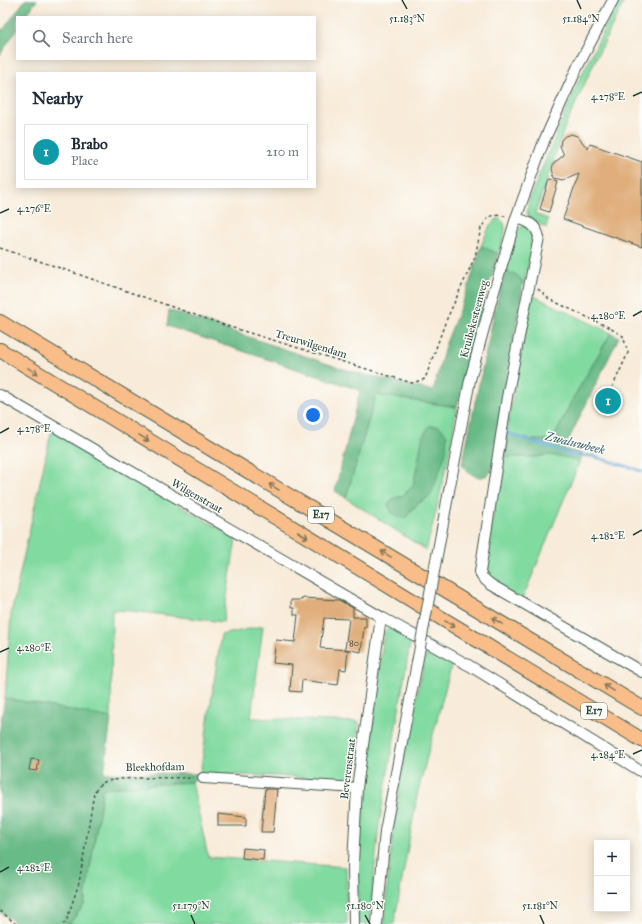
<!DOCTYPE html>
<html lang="en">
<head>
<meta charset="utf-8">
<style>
  body { margin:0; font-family:"IM FELL Great Primer",serif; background:#f2f2f3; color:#1f2937 }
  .controls { position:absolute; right:12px; bottom:12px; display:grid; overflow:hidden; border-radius:0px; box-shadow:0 2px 10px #0003 }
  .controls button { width:36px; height:36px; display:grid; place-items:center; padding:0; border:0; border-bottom:1px solid #e0e1e3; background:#fff; color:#1f2937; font:20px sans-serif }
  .you { position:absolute; left:313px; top:415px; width:14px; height:14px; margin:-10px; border:3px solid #fff; border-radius:50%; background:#1a73e8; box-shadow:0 0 0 6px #1a73e833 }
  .badge { display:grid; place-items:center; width:26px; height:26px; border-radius:50%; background:#7c3aed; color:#fff; font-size:13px; font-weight:700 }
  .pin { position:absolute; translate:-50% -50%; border:2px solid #fff; box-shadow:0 1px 4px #0006 }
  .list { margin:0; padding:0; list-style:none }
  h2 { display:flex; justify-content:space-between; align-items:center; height:52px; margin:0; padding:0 16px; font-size:17px }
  h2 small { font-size:13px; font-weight:400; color:#747a83 }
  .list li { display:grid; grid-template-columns:26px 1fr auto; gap:12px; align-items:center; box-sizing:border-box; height:56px; margin:0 8px 8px; padding:0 8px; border:1px solid #e0e1e3; border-radius:0px }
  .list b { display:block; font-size:15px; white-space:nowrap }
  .list p { margin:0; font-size:13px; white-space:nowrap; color:#747a83 }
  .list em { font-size:13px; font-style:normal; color:#747a83 }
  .icon { flex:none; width:22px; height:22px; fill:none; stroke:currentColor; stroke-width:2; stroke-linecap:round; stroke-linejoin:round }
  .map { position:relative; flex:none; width:642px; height:924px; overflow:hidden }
  .search { position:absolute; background:#fff; box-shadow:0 2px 10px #0003; left:16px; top:16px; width:300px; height:44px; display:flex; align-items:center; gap:10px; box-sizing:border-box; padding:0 14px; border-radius:0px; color:#747a83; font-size:15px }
  .panel { position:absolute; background:#fff; box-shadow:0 2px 10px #0003; left:16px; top:72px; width:300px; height:116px; border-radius:0px }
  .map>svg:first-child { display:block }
  .green { fill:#81daa0; stroke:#508c6a; fill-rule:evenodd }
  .forest { fill:#68ba86; stroke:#447c5d }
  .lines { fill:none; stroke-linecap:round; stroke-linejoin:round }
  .stream { stroke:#5ba5d3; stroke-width:3 }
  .building { fill:#e0ae7c }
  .minor-casing { stroke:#40574d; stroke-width:12 }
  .highway-casing { stroke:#40574d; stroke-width:16 }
  .path { stroke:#40574d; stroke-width:1.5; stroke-dasharray:3 3; stroke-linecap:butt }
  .minor { stroke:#fff; stroke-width:10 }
  .highway { stroke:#f8bd88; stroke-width:14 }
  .minor-bridge-casing { stroke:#40574d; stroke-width:12; stroke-linecap:butt }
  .minor-bridge { stroke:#fff; stroke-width:10 }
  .oneway { stroke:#81775a }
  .ticks { fill:none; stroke:#1f3d34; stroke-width:1.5 }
  .labels { text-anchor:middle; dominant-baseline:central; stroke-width:3; stroke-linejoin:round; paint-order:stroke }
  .number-label { font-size:9px; fill:#4f5946 }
  .shield { fill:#fdfcf7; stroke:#62766e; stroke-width:1 }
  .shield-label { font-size:10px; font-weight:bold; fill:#1f3d34 }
  .street-label { font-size:11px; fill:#1f3d34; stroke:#fdfcf7 }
  .water-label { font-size:12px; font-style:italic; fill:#34616c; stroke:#fdfcf7 }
  .ticks-label { font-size:10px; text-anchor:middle; fill:#1f3d34; stroke:#fdfcf7; stroke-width:3; stroke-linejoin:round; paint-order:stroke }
</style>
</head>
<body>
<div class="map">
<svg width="642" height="924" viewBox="0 0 642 924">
  <rect width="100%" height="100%" fill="#fdfcf7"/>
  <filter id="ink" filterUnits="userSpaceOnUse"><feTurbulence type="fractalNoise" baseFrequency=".025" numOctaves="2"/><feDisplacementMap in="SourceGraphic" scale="8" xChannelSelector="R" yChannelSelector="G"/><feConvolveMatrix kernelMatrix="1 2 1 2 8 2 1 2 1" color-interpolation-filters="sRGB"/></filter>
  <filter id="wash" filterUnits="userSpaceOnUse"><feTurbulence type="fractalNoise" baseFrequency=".012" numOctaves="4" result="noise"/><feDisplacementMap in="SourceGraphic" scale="16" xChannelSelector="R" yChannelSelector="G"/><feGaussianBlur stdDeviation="0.9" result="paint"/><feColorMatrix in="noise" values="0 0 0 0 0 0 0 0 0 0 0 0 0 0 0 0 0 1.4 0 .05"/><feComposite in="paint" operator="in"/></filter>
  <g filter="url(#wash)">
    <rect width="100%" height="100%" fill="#f8ebd9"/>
    <!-- green -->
    <g class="green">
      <path d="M619 0H625L594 63 564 129 535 214 548 219 546 228 528 216 527 211 529 200 578 82Z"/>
      <path d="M497 219H500C511 226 501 244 498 254L481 246 490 225Z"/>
      <path d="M524 226 528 227C538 239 527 269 523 284 520 277 514 272 505 272L517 231 520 228Z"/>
      <path d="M532 295 611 333 571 402 554 438C538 443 525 439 510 433L505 438Z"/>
      <path d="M376 395 457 407C449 456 439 503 426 550L346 498ZM423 436 431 495C420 502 412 508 405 519L392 499 402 496 413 486Z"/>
      <path d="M52 428 151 489 236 538 223 622 132 611 112 610 111 718 5 698 11 614Z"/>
      <path d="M547 455 564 457 580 461 522 600 488 580 485 568 502 457H534Z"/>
      <path d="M263 626 251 718 359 722 352 781 278 776 200 774 221 635Z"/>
      <path d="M389 627 411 638 379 826 369 924H358V852L384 632Z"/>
      <path d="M427 650 452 663 418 791 394 924H384C391 832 405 739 427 650Z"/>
      <path d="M192 782 208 857 346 867 347 924H69L84 905 103 788Z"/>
    </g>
    <!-- forest -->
    <g class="forest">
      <path d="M25 0H37L25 17H17V29L0 55V28L3 30Z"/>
      <path d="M481 246 498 254 478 322 457 407 376 395 346 498 335 491 360 390 167 326 169 310 343 369 433 391 446 343 468 288Z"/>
      <path d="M505 272C515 272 520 276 523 284L491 472C479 483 470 474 462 465L495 309Z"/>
      <path d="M611 333 619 337 564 449 583 454 580 461 564 457 548 455 534 457H502L505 438 510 433C525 439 537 443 554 438L571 402Z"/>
      <path d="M429 426H439L447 435 446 452 431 495 420 502 411 510 405 519 393 514 388 505 392 499 402 496 413 486 423 436Z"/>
      <path d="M5 698 111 718 104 773 200 774 192 782 103 788 84 905 69 924H18L0 912V728Z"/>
    </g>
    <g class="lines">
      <!-- stream -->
      <path class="stream" d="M506 429 509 434 573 455 592 456 642 471"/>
    </g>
    <g id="blocks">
      <!-- building -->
      <g class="building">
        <path d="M571 134 577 136 588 149 590 144 642 162V247L563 219 579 174 564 180 554 178 552 168 554 163 564 155 560 146 561 140 565 136Z"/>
        <path d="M549 179 558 182 549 212 540 209Z"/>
        <circle cx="608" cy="401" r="5"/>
        <path d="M302 598 339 600 353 608V617H366V627H364L361 652 345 649 349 619 324 618 320 648 348 650 346 670 340 669 338 685 302 680 301 692 290 691 292 665 273 663 276 640 295 642 298 615H294V608H291V600H302Z"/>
        <path d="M31 759 39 760 37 771 29 770Z"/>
        <path d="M265 789H277L273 832H261Z"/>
        <path d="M218 814 246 817V826H218Z"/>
        <path d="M243 848 264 850 263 860 242 858Z"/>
      </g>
    </g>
  </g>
  <g filter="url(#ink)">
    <use href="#blocks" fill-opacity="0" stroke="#40574d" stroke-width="1"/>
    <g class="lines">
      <!-- minor casing -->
      <g class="minor-casing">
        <g id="minor">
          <path d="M516 218C527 221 536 224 539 237L507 397 480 572 482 577 490 584 642 672"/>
          <path d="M0 395 381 617 470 666 642 772"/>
          <path d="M448 496 470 380 492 298 516 218 544 141 578 66 613 0"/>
          <path d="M203 778 357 788"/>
          <path d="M354 924 353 863 357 788 381 617"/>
          <path d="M377 924 385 831 417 663"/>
        </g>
      </g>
      <!-- highway casing -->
      <g class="highway-casing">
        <g id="highway">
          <path d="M0 322 642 708"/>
          <path d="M0 350 642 740"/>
        </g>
      </g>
      <!-- path -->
      <g class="path">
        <path d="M0 248 66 270 227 326 412 383 425 379 445 323 475 257 481 228 488 218 494 215 506 216"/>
        <path d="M538 289 549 299 608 327 623 336 628 353 611 390"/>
        <path d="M0 911 9 918 16 924"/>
        <path d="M63 924 66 922 79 883 94 793C96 790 99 785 102 783 114 776 176 778 194 778"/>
      </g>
      <!-- minor -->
      <use href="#minor" class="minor"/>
      <!-- highway -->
      <use href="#highway" class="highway"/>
      <!-- minor-bridge casing -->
      <g class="minor-bridge-casing">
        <path id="minor-bridge" d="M417 663 448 496"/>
      </g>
      <!-- minor-bridge -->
      <use href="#minor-bridge" class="minor-bridge"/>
    </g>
    <!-- one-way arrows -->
    <defs><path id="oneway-shaft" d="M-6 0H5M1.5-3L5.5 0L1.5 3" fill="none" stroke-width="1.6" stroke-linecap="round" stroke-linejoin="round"/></defs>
    <g class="oneway">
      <use href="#oneway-shaft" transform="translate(33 371) rotate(31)"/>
      <use href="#oneway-shaft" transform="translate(144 438) rotate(31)"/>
      <use href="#oneway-shaft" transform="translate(274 487) rotate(-149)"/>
      <use href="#oneway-shaft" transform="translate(303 535) rotate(31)"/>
      <use href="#oneway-shaft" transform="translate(386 554) rotate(-149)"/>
      <use href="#oneway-shaft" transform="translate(497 621) rotate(-149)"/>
      <use href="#oneway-shaft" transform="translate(450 624) rotate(31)"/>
      <use href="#oneway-shaft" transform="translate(609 688) rotate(-149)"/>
    </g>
  </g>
  <!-- ticks -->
  <path class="ticks" d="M402 0 407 9M577 0 581 9M633 96 642 92M0 213 9 209M633 316 642 311M0 433 9 428M633 535 642 530M0 652 9 648M633 754 642 750M0 872 9 867M191 915 195 924M365 915 370 924M540 915 544 924"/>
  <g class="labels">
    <!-- number labels -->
    <g class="number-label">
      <text x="354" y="642">80</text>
    </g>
    <!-- shield labels -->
    <g class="shield">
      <rect x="308" y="507" width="26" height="16" rx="3"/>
      <rect x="581" y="703" width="26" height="16" rx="3"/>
    </g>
    <g class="shield-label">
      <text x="321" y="515">E17</text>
      <text x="594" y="711">E17</text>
    </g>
    <!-- street labels -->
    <g class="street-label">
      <text transform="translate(474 319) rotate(-75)">Kruibekesteenweg</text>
      <text transform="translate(311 344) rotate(17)">Treurwilgendam</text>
      <text transform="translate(197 496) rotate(30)">Wilgenstraat</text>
      <text transform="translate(155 767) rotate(-1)">Bleekhofdam</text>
      <text transform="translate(348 769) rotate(-83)">Beverenstraat</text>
    </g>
    <!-- water labels -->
    <g class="water-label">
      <text transform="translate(575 443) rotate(14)">Zwaluwbeek</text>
    </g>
  </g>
  <g class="ticks-label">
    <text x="407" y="22">51.183°N</text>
    <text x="581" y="22">51.184°N</text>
    <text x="608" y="100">4.278°E</text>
    <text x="34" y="212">4.276°E</text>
    <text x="608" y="319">4.280°E</text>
    <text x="34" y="432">4.278°E</text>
    <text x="608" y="539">4.282°E</text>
    <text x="34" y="651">4.280°E</text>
    <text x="608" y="758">4.284°E</text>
    <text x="34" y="871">4.282°E</text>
    <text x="191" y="909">51.179°N</text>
    <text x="365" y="909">51.180°N</text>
    <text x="540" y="909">51.181°N</text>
  </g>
</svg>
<div class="controls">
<button>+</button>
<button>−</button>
</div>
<div class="you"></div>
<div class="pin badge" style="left:608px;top:401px;background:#0f9aa8">1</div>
<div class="search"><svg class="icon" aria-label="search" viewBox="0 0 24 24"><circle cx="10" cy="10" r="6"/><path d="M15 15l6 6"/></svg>Search here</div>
<section class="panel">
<h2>Nearby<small></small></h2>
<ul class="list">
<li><span class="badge" style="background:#0f9aa8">1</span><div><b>Brabo</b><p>Place</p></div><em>210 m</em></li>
</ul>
</section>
</div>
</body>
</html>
